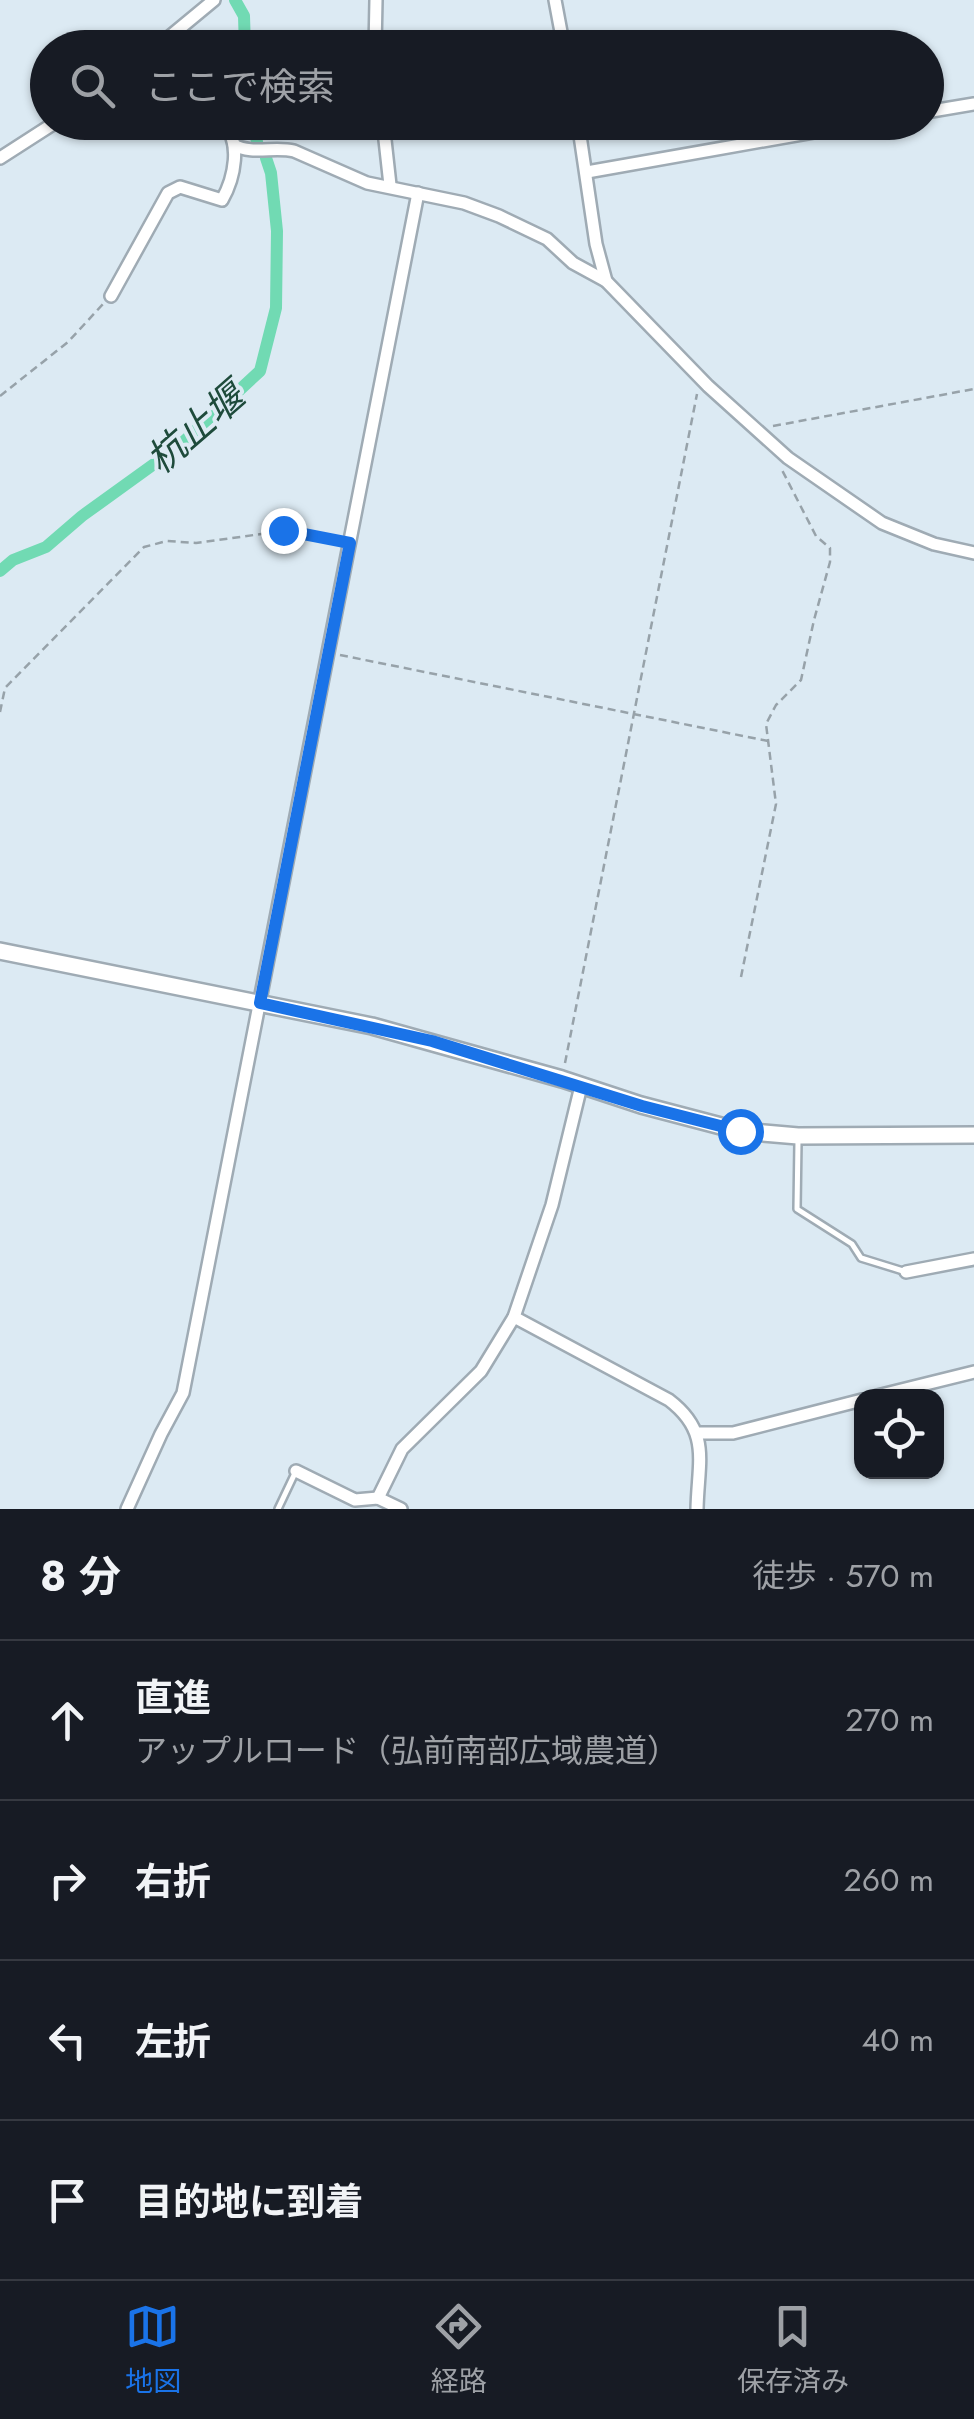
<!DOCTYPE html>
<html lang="ja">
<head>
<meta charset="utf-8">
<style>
  body { margin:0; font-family:Jost,"Noto Sans JP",sans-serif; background:#20242c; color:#f1f3f6 }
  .controls { position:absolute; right:30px; bottom:30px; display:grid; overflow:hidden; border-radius:20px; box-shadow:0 2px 8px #0004 }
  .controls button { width:90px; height:90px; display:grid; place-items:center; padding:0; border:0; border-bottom:2px solid #363941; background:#171b24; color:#f1f3f6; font:50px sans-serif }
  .stop { position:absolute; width:30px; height:30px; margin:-22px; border:8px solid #1a73e8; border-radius:50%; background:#fff }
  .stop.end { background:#1a73e8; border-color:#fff; box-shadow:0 2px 10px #0008 }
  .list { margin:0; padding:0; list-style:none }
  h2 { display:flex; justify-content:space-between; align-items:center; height:130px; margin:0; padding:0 40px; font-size:42px }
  h2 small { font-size:32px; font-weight:400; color:#9ea1a6 }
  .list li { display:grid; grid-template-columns:65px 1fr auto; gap:30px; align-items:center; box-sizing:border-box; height:160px; padding:0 40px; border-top:2px solid #363941 }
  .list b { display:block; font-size:38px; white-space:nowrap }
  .list p { margin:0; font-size:32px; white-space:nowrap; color:#9ea1a6 }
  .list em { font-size:32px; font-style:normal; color:#9ea1a6 }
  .icon { flex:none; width:55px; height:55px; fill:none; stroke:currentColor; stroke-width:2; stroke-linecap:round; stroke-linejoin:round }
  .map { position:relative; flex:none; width:974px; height:1509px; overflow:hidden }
  .search { position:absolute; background:#171b24; box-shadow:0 2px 8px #0004; left:30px; right:30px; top:30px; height:110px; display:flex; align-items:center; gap:25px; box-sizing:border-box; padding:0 35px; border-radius:55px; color:#9ea1a6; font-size:38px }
  .sheet { height:770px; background:#171b24 }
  nav { display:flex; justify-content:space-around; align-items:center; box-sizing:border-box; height:140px; border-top:2px solid #363941; background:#171b24; font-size:28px; color:#9ea1a6 }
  nav a { display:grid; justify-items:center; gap:5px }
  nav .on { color:#1a73e8 }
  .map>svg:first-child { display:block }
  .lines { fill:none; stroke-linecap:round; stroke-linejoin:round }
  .canal { stroke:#71dab3; stroke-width:12 }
  .lane-casing { stroke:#9fabb4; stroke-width:10 }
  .street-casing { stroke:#9fabb4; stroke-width:16 }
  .secondary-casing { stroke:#9fabb4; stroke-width:20 }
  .path { stroke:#97a2a9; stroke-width:2.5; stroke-dasharray:8 5; stroke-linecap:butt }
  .lane { stroke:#fff; stroke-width:5 }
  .street { stroke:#fff; stroke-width:11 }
  .secondary { stroke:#fff; stroke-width:15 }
  .route { stroke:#1a73e8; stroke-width:12 }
  .labels { text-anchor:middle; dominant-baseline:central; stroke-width:8; stroke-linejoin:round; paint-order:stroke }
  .water-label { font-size:38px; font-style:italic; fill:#1e4b3b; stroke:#dceaf3 }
</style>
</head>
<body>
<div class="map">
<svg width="974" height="1509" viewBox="0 0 974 1509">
  <rect width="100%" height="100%" fill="#dceaf3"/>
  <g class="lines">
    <!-- canal -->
    <g class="canal">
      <path d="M235 0 244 16 245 48"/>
      <path d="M253 122 258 147"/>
      <path d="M0 571 13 560 46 547 82 516 179 446 260 371 276 308 277 231 271 173 266 158"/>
    </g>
    <!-- lane casing -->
    <g class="lane-casing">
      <g id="lane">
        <path d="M798 1141 797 1209 852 1244 861 1258 903 1271"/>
        <path d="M278 1509 296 1471"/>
      </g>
    </g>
    <!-- street casing -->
    <g class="street-casing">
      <g id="street">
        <path d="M555 0 564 48"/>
        <path d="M156 48 214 0"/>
        <path d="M375 48 376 0"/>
        <path d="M926 112 974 104"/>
        <path d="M383 122 390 185"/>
        <path d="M578 122 596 244 606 281"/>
        <path d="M234 145C252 155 275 146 294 151L367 183 464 203 499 216 547 239 573 263 606 281 708 386 788 458 882 523 934 544 974 553"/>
        <path d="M0 158 56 122"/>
        <path d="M587 172 870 122"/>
        <path d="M111 296 168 193 180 187 222 200C234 179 243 141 222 122"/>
        <path d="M906 1272 974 1259"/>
        <path d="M514 1317 669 1400C711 1432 698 1461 697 1509"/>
        <path d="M877 1396 974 1372"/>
        <path d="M699 1433H733L862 1400"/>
        <path d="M296 1471 355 1500 378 1498 401 1509"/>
        <path d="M378 1498 402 1449 481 1371 514 1317 552 1205 581 1086"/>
        <path d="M127 1509 161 1434 183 1393 418 193"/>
      </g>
    </g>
    <!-- secondary casing -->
    <g class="secondary-casing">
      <path id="secondary" d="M0 951 372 1026 562 1079 641 1105 740 1131 798 1136 974 1135"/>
    </g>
    <!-- path -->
    <g class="path">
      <path d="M480 48 547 35"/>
      <path d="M0 396 68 342 103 304"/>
      <path d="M773 426 974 389"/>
      <path d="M340 655 768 741"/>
      <path d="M0 712 5 688 144 547 167 541 196 543 283 531 339 540"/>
      <path d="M741 977 776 804 766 724 776 705 801 680 814 620 830 562V548L816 536 782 470"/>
      <path d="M565 1063 697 394"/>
    </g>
    <!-- lane -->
    <use href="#lane" class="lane"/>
    <!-- street -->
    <use href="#street" class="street"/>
    <!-- secondary -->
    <use href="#secondary" class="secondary"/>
  </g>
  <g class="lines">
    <!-- route -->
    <path class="route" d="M283 530 350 543 260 1003 432 1041 642 1106 740 1131"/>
  </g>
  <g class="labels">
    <!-- water labels -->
    <g class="water-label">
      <text transform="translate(195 428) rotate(-41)">杭止堰</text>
    </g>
  </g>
</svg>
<div class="controls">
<button><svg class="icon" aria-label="locate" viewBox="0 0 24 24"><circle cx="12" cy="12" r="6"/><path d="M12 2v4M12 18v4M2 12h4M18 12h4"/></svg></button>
</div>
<div class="stop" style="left:740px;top:1131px"></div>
<div class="stop end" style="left:283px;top:530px"></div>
<div class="search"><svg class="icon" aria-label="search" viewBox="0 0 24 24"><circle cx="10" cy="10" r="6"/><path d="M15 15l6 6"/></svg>ここで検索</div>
</div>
<section class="sheet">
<h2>8 分<small>徒歩 · 570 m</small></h2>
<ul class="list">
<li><svg class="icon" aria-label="ahead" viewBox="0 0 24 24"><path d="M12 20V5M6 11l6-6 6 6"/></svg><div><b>直進</b><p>アップルロード（弘前南部広域農道）</p></div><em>270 m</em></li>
<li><svg class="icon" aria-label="right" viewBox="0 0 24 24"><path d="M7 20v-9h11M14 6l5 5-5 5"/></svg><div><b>右折</b></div><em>260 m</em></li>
<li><svg class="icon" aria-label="left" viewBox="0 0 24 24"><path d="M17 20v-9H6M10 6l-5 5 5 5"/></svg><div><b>左折</b></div><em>40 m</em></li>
<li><svg class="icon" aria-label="arrive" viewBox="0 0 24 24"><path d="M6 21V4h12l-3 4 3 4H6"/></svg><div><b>目的地に到着</b></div></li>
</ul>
</section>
<nav>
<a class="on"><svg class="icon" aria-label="map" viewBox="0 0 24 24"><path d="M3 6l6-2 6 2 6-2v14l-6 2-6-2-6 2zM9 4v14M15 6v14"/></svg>地図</a>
<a><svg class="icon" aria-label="directions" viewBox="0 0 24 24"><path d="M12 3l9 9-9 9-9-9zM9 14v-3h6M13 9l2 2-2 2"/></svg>経路</a>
<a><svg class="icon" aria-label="saved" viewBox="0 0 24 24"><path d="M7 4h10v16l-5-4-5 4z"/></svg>保存済み</a>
</nav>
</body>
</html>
